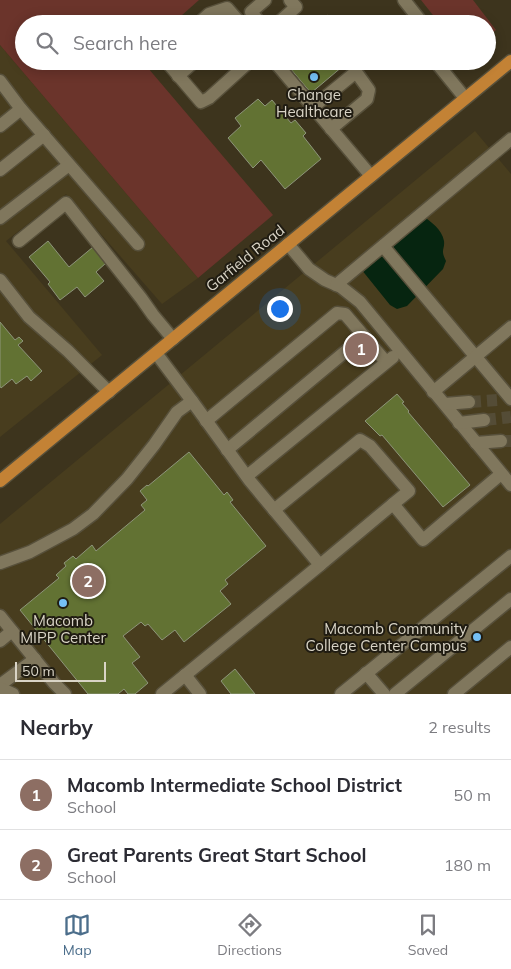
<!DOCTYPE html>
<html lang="en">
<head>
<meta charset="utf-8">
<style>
  body { margin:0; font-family:Mulish,sans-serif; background:#f2f2f3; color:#2b2b33 }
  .scale { position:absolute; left:15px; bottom:12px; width:91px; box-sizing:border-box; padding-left:5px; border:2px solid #d9d4c6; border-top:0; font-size:14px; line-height:18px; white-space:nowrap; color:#d9d4c6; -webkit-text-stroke:4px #201c12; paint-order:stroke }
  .you { position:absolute; left:279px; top:308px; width:18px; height:18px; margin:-12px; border:4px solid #fff; border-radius:50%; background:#1a73e8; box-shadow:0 0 0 8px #1a73e833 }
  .badge { display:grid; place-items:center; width:32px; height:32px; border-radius:50%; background:#4c6e8b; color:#fff; font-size:16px; font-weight:700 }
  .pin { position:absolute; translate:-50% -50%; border:2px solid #fff; box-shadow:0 1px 5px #0006 }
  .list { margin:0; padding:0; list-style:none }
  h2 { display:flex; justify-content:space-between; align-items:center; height:65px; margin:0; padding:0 20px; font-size:21px }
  h2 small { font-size:16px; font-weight:400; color:#7c7c81 }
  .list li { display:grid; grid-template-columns:32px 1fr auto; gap:15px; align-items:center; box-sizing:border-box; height:70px; padding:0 20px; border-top:1px solid #e1e1e2 }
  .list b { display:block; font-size:19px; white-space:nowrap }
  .list p { margin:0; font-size:16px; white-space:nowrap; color:#7c7c81 }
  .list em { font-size:16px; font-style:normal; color:#7c7c81 }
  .icon { flex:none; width:28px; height:28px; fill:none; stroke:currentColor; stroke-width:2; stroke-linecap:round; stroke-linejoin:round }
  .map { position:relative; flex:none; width:511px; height:694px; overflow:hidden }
  .search { position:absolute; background:#fff; box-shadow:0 2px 12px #0003; left:15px; right:15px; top:15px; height:55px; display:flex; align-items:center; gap:12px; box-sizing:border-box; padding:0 18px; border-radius:28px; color:#7c7c81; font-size:19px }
  .sheet { height:205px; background:#fff }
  nav { display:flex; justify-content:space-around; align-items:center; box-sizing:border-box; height:70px; border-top:1px solid #e1e1e2; background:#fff; font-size:14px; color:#7c7c81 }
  nav a { display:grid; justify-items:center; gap:2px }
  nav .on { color:#4c6e8b }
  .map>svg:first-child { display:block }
  .built { fill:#483d1e }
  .green { fill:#6b342b }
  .water { fill:#062510 }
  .building { fill:#627233; stroke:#8d957a }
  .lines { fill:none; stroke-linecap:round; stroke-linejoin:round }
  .minor-tunnel { stroke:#544c36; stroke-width:12; stroke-dasharray:12 6; stroke-linecap:butt }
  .minor-casing { stroke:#57503b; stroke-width:15 }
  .major-casing { stroke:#57503b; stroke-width:15 }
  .minor { stroke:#80775d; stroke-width:12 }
  .major { stroke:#c38235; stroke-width:12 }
  .poi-dot { fill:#75c0f6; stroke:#201c12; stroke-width:2 }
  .labels { text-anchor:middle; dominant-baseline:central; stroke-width:4; stroke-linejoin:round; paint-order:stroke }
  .poi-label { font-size:15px; fill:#d9d4c6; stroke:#201c12 }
  .street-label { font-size:15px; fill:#d9d4c6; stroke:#201c12 }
</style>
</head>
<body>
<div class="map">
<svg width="511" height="694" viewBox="0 0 511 694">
  <rect width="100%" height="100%" fill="#3d341d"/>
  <!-- built -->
  <g class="built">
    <path d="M0 45 198 278 162 304 66 194 6 241 102 355 0 437Z"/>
    <path d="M475 131 511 174V694H0V524Z"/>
  </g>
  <!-- green -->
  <g class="green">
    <path d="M0 0H199L172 24H24V61H142L273 215 198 278 0 45Z"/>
    <path d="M421 0H473L496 30 487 37V24H440Z"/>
  </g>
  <!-- water -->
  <path class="water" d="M423 216C431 222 442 229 444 241 445 250 440 249 446 261L443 269 407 306 397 309 390 305 357 264Z"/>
  <!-- building -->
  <g class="building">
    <path d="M328 15 336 24H317Z"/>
    <path d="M284 61H349L311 93Z"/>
    <path d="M258 99 265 106 272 100 291 123 295 120 306 133 303 136 321 159 285 189 261 160 253 168 228 138 241 126 235 118Z"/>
    <path d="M48 241 69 267 93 247 106 263 96 272 104 281 85 297 77 287 60 300 48 284 50 282 29 257Z"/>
    <path d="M0 322 15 340 19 337 23 341 18 345 42 371 31 381 27 376 16 384 12 379 1 388 0 386Z"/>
    <path d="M397 394 404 402 402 403 409 411 408 412 470 485 443 507 382 435 380 436 365 421Z"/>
    <path d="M189 452 224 495 227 492 233 500 230 502 266 546 225 580 228 584 220 591 231 604 184 642 175 630 162 640 148 624 145 626 141 622 123 636 140 657 132 663 148 683 135 694H128L124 689 118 694H88L20 610 59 578 56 575 66 566 64 563 73 556 76 559 92 545 96 551 145 510 141 505 147 500 140 491 147 485 148 486Z"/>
    <path d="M235 669 255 694H231L221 681Z"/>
  </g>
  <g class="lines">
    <!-- minor-tunnel -->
    <g class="minor-tunnel">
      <path d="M469 402 497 400"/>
      <path d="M484 420 511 417"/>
      <path d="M501 441H511"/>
    </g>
    <!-- minor casing -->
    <g class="minor-casing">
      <g id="minor">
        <path d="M404 0 423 24"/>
        <path d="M198 24 209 14 227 8 241 24"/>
        <path d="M261 24 251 12 265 0"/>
        <path d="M277 24 296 7 290 0"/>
        <path d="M166 61 201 102 209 98 250 61"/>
        <path d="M274 61 371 176"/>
        <path d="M435 61 465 98"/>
        <path d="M178 76 195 61"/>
        <path d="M0 81 21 109"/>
        <path d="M313 107 356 72 369 90 367 99 331 129"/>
        <path d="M0 126 21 109 138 244"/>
        <path d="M0 170 44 135"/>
        <path d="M0 218 69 165"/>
        <path d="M19 241 66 203 141 298 153 315 173 339"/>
        <path d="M288 244 309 269 325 280 341 287 360 302 511 485"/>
        <path d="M383 246 511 399"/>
        <path d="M0 280 29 317 68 351 109 392"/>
        <path d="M336 285 511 139"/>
        <path d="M156 353 192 401"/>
        <path d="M433 392 511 327"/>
        <path d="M445 404 469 402"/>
        <path d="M206 421 337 313 345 314 386 362"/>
        <path d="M459 423 484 420"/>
        <path d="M476 443 501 441"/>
        <path d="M227 450 364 336"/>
        <path d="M247 476 393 357"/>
        <path d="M274 510 360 440 370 446 409 491 393 504"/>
        <path d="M0 563 30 552 73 529 93 514 127 479 154 445 177 412 192 401 250 481 320 565 162 694"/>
        <path d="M320 565 393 504 423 540 501 474"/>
        <path d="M0 616 54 683 65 694"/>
        <path d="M0 641 12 631"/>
        <path d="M366 673 384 694"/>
        <path d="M185 675 200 694"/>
        <path d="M0 685 35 659"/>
        <path d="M0 688 13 694"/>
        <path d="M341 694 511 556"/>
        <path d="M395 694 511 599"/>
        <path d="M454 694 511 647"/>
      </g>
    </g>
    <!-- major casing -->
    <g class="major-casing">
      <path id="major" d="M0 481 511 61"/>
    </g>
    <!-- minor -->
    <use href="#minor" class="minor"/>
    <!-- major -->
    <use href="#major" class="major"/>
  </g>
  <!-- markers -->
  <g class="poi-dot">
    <circle cx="314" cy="77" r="5"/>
    <circle cx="63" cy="603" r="5"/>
    <circle cx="477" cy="637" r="5"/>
  </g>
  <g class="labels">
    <!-- poi labels -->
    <g class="poi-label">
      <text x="314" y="94">Change<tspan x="314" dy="17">Healthcare</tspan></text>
      <text x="63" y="620">Macomb<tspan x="63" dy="17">MIPP Center</tspan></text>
      <text x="467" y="628" text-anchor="end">Macomb Community<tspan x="467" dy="17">College Center Campus</tspan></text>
    </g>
    <!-- street labels -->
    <g class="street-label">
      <text transform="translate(245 258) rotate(-39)">Garfield Road</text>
    </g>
  </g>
</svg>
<div class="scale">50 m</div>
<div class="you"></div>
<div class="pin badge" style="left:361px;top:349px;background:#8d6e63">1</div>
<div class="pin badge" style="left:88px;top:581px;background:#8d6e63">2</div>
<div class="search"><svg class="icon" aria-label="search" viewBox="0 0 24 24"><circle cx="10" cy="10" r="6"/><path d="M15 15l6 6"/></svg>Search here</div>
</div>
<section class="sheet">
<h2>Nearby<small>2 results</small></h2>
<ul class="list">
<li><span class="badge" style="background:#8d6e63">1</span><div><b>Macomb Intermediate School District</b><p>School</p></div><em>50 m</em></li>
<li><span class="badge" style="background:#8d6e63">2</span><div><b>Great Parents Great Start School</b><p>School</p></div><em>180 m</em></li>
</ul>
</section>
<nav>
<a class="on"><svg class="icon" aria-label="map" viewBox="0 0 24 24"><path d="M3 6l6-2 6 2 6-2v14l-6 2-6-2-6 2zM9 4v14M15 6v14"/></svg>Map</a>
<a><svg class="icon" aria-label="directions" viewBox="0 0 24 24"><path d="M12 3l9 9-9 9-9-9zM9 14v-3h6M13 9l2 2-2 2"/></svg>Directions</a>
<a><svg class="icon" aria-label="saved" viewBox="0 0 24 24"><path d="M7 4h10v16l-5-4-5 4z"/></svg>Saved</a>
</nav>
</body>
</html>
